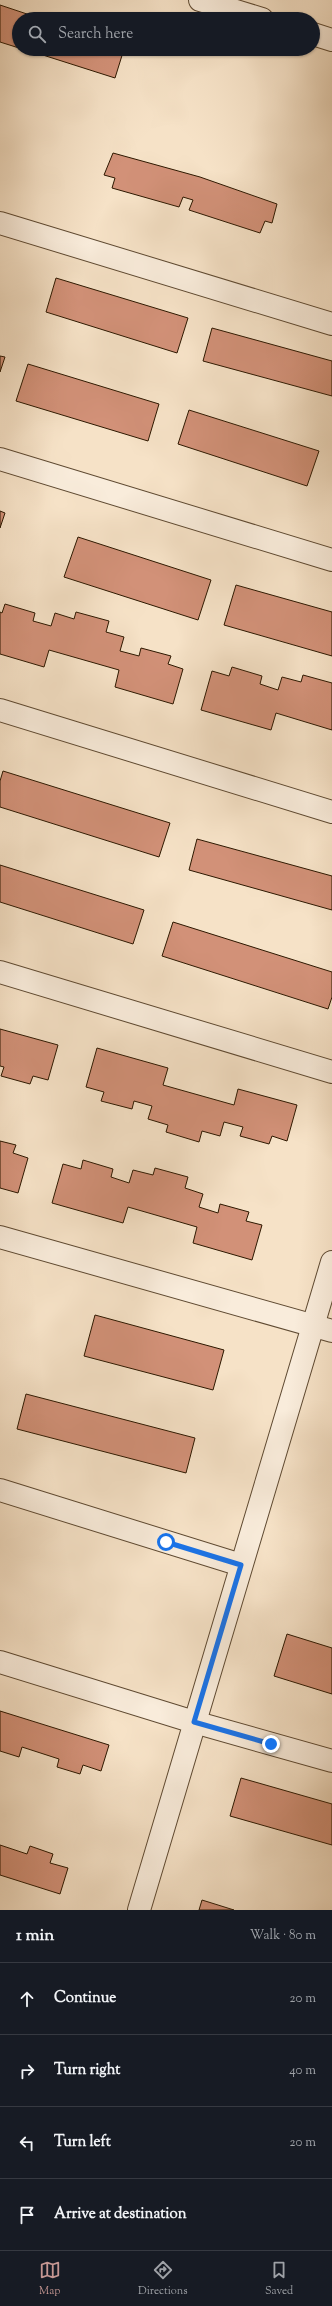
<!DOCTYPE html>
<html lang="en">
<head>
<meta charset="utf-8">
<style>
  body { margin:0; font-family:"Sorts Mill Goudy",serif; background:#20242c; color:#f1f3f6 }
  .stop { position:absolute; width:12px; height:12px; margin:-9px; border:3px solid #1a73e8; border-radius:50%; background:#fff }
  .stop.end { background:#1a73e8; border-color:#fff; box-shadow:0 1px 4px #0008 }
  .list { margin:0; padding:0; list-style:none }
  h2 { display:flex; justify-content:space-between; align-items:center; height:52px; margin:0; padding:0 16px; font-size:17px }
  h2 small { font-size:13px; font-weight:400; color:#9ea1a6 }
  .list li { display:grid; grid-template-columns:26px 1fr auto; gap:12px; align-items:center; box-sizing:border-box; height:72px; padding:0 16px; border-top:1px solid #363941 }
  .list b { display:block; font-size:15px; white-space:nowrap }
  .list em { font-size:13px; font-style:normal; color:#9ea1a6 }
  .icon { flex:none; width:22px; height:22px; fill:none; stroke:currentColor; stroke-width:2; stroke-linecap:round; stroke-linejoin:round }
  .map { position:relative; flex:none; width:332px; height:1910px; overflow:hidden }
  .search { position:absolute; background:#171b24; box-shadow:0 1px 3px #0004; left:12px; right:12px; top:12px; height:44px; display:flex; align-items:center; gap:10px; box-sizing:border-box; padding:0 14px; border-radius:22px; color:#9ea1a6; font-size:15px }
  .sheet { height:340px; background:#171b24 }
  nav { display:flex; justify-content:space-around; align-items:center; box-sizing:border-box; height:56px; border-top:1px solid #363941; background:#171b24; font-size:11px; color:#9ea1a6 }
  nav a { display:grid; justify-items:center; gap:2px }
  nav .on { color:#c59692 }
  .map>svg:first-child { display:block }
  .building { fill:#d29178; stroke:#2d1800 }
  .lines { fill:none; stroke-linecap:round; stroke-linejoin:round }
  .street-casing { stroke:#5f4a32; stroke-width:24 }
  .street { stroke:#f9ecdb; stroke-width:22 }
  .route { stroke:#1a73e8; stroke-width:5 }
</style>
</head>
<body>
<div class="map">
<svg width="332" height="1910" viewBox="0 0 332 1910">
  <rect width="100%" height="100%" fill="#f6e2c7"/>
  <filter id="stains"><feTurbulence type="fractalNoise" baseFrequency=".005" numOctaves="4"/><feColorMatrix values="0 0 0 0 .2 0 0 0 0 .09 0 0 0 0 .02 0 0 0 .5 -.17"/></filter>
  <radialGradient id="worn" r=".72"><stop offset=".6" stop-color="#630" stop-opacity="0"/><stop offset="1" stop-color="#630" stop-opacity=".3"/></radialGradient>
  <!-- building -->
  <g class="building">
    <path d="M0 5 42 19H19V48L0 42Z"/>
    <path d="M24 49H124L115 78Z"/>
    <path d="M113 153 200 177 277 204 272 223 265 221 260 233 189 210 193 200 183 197 179 207 112 188 115 178 104 175Z"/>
    <path d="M56 278 188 318 177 353 46 312Z"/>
    <path d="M212 328 332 361V396L203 361Z"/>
    <path d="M0 356 5 357 0 372Z"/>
    <path d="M28 364 159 404 148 441 16 401Z"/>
    <path d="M189 410 319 451 307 486 178 444Z"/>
    <path d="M0 511 5 513 0 528Z"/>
    <path d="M78 537 211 580 198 620 64 577Z"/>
    <path d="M236 585 332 612V656L224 625Z"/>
    <path d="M5 604 35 613 33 621 51 626 55 613 74 619 76 612 109 621 106 632 124 637 120 651 139 656 141 648 171 656 168 664 183 669 173 704 115 687 119 670 49 650 44 667 0 654V612L2 613Z"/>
    <path d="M232 667 262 676 260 684 278 690 282 677 301 682 303 675 332 683V730L276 713 271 730 201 710 212 671 229 676Z"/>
    <path d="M3 771 170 823 159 857 0 807V781Z"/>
    <path d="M197 839 332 876V910L189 870Z"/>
    <path d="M0 865 144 910 133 944 0 902Z"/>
    <path d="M173 922 332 972V997L328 1009 162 956Z"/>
    <path d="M0 1029 58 1045 48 1080 33 1076 30 1084 1 1076 4 1067 0 1066Z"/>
    <path d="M97 1048 168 1068 163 1085 234 1105 238 1089 297 1105 287 1141 272 1136 269 1144 240 1136 243 1127 224 1122 220 1136 202 1131 199 1142 166 1132 168 1125 148 1119 152 1106 134 1101 132 1109 101 1101 104 1092 86 1087Z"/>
    <path d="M0 1141 16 1145 13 1153 28 1158 18 1193 0 1188Z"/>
    <path d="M83 1160 113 1169 111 1177 129 1183 133 1170 153 1175 155 1168 188 1177 185 1188 203 1194 199 1207 218 1213 220 1204 249 1212 246 1221 262 1225 252 1260 193 1243 197 1227 128 1207 123 1223 52 1203 63 1164 81 1169Z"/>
    <path d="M95 1315 224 1350 213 1390 84 1356Z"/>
    <path d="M26 1394 195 1438 186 1473 17 1429Z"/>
    <path d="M287 1634 332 1648V1694L274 1676Z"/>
    <path d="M0 1711 109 1745 101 1771 83 1765 80 1774 57 1767 59 1759 22 1747 19 1757 0 1751Z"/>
    <path d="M241 1778 332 1804V1845L230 1816Z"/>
    <path d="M0 1845 27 1854 30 1846 53 1854 50 1863 68 1868 60 1894 0 1875Z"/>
    <path d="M202 1900 234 1910H199Z"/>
  </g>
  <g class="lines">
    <!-- street casing -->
    <g class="street-casing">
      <g id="street">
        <path d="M200 0 262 19"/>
        <path d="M313 34 332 40"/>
        <path d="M0 223 332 324"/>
        <path d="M0 459 332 560"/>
        <path d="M0 710 332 812"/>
        <path d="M0 972 332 1072"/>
        <path d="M0 1237 332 1331"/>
        <path d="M0 1490 241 1565"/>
        <path d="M0 1662 194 1722 332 1761"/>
        <path d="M139 1910 332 1262"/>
      </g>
    </g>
    <!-- street -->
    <use href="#street" class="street"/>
  </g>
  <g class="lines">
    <!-- route -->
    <path class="route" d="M166 1542 241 1565 194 1722 271 1744"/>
  </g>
  <rect width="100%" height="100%" filter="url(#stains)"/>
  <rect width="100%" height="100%" fill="url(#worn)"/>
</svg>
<div class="stop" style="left:166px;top:1542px"></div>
<div class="stop end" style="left:271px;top:1744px"></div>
<div class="search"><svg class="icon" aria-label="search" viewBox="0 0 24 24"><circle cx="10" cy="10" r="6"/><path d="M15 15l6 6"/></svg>Search here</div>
</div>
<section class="sheet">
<h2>1 min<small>Walk · 80 m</small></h2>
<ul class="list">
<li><svg class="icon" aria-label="ahead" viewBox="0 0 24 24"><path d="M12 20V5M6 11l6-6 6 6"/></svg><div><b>Continue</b></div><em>20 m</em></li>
<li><svg class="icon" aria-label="right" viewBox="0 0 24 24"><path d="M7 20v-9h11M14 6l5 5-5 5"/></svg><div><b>Turn right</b></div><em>40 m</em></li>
<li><svg class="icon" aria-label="left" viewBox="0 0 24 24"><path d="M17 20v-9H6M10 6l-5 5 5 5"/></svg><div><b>Turn left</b></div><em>20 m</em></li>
<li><svg class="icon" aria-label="arrive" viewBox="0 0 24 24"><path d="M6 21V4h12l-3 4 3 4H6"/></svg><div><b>Arrive at destination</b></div></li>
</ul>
</section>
<nav>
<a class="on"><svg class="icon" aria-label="map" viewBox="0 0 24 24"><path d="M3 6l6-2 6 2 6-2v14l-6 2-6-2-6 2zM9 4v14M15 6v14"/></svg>Map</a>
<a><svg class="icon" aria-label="directions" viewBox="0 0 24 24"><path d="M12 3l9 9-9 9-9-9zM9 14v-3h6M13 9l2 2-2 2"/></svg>Directions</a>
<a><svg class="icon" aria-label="saved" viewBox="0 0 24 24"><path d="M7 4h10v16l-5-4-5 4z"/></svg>Saved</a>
</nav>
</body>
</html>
